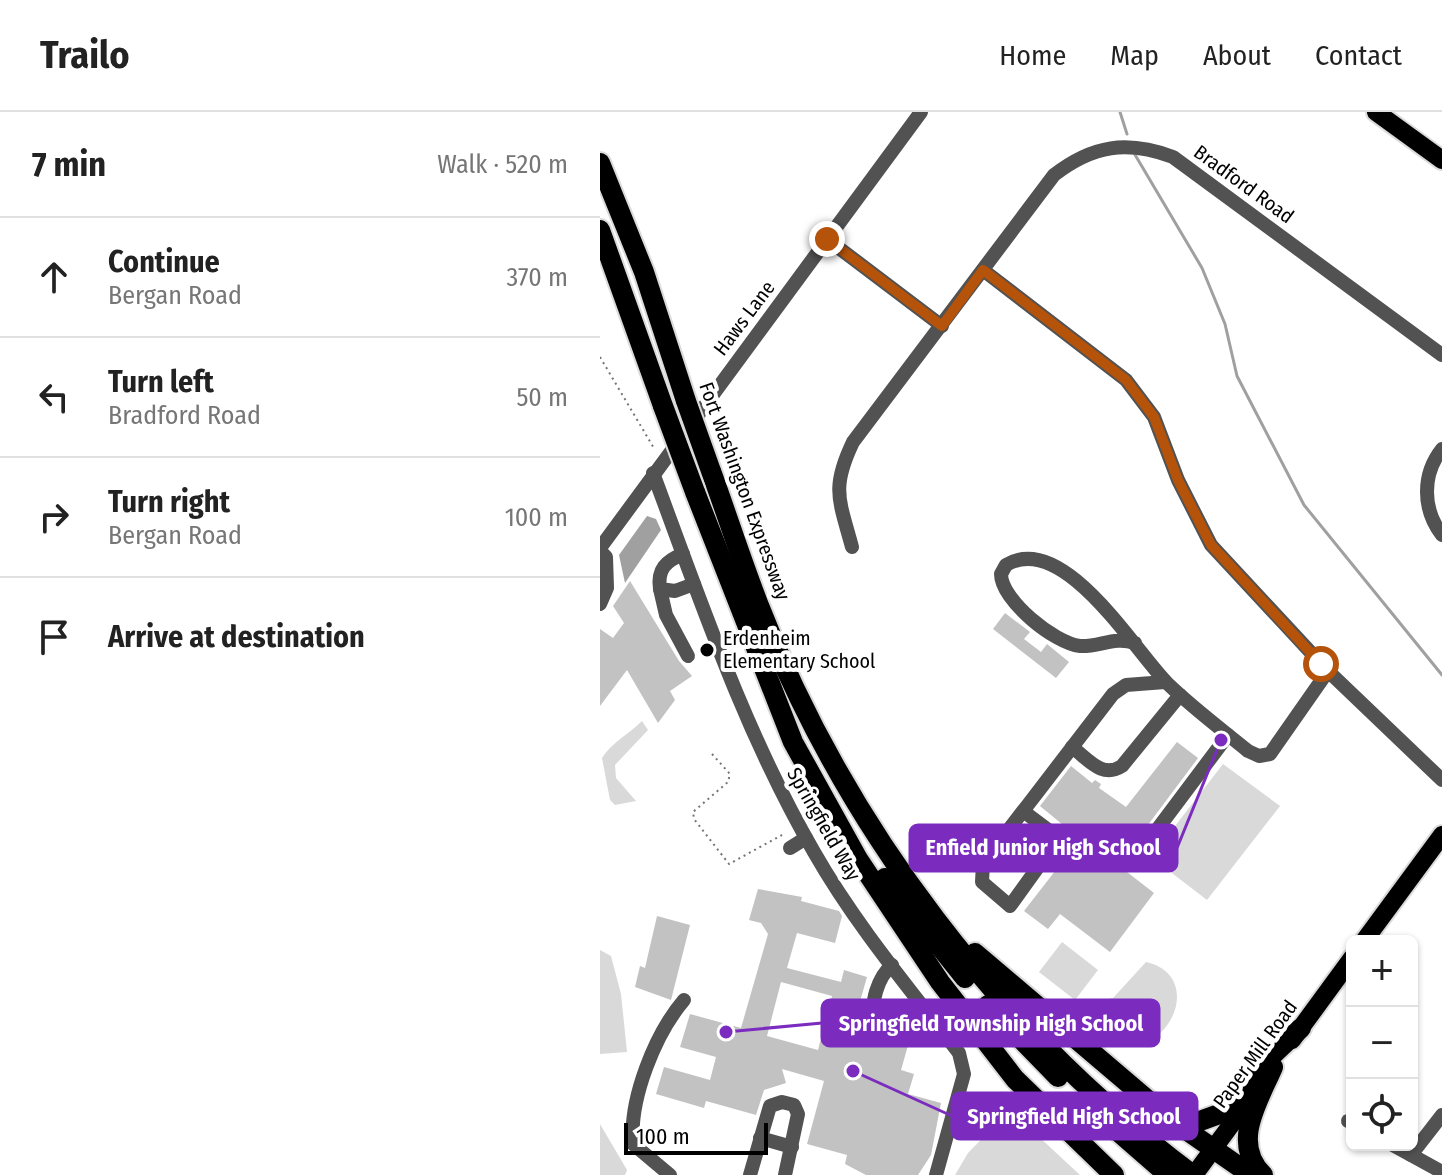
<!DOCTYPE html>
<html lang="en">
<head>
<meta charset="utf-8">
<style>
  body { margin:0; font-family:"Fira Sans Condensed",sans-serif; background:#f6f6f6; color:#222 }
  .controls { position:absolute; right:24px; bottom:24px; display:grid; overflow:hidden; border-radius:12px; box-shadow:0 2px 6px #0004 }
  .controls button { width:72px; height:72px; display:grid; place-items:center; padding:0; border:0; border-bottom:2px solid #e0e0e0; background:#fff; color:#222; font:40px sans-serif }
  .scale { position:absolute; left:24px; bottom:20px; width:144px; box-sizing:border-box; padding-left:8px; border:4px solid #000; border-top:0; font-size:22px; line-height:28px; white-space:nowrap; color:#000; -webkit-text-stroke:6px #fff; paint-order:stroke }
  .stop { position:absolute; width:24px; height:24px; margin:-18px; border:6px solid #b45309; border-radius:50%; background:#fff }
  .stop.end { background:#b45309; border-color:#fff; box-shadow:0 2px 8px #0008 }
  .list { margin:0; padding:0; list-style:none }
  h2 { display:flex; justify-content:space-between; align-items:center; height:104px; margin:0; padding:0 32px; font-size:34px }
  h2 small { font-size:26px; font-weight:400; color:#767676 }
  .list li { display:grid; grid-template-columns:52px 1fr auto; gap:24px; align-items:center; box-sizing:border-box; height:120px; padding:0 32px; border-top:2px solid #e0e0e0 }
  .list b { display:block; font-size:30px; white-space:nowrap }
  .list p { margin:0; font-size:26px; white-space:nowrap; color:#767676 }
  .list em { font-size:26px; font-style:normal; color:#767676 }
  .icon { flex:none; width:44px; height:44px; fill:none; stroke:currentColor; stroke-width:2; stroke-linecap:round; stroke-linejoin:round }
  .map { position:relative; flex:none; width:842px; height:1063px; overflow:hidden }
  header { display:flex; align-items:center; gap:48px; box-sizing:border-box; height:112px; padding:0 40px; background:#fff; border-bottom:2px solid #e0e0e0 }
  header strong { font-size:38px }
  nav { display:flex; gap:44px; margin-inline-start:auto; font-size:28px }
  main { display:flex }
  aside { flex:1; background:#fff }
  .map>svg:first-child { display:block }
  .green { fill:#d9d9d9 }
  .water { fill:#a0a0a0 }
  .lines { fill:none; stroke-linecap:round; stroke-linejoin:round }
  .stream { stroke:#a0a0a0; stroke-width:3 }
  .building { fill:#c2c2c2; fill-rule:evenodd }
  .major-casing { stroke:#dbdbdb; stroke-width:22 }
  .highway-casing { stroke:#dbdbdb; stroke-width:24 }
  .path { stroke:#747474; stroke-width:2; stroke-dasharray:2 4; stroke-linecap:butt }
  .minor { stroke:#525252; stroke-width:14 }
  .major { stroke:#000; stroke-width:18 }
  .highway { stroke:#000; stroke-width:20 }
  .highway-bridge-casing { stroke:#dbdbdb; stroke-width:24; stroke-linecap:butt }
  .highway-bridge { stroke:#000; stroke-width:20 }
  .route { stroke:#b45309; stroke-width:10 }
  .poi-dot { fill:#000; stroke:#fff; stroke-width:3 }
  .labels { text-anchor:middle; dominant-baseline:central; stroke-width:8; stroke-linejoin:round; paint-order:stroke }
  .street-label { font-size:20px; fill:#000; stroke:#fff }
  .poi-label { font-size:20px; fill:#000; stroke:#fff; text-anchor:start }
  .leader { fill:none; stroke:#7b2cbf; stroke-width:3 }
  .callout-dot { fill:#7b2cbf; stroke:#fff; stroke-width:3 }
  .callout { fill:#7b2cbf; stroke:#7b2cbf; stroke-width:3 }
  .callout-label { font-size:22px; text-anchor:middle; font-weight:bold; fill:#fff }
</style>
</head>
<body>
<header>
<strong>Trailo</strong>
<nav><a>Home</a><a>Map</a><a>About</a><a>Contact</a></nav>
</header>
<main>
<aside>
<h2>7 min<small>Walk · 520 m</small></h2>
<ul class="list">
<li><svg class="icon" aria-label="ahead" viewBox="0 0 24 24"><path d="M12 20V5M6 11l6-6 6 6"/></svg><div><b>Continue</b><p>Bergan Road</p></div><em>370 m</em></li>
<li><svg class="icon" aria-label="left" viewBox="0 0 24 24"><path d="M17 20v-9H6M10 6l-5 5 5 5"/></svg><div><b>Turn left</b><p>Bradford Road</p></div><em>50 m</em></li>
<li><svg class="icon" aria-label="right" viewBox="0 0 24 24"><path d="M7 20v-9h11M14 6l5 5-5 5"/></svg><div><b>Turn right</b><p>Bergan Road</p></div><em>100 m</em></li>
<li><svg class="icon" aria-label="arrive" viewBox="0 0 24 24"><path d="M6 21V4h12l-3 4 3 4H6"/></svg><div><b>Arrive at destination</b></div></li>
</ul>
</aside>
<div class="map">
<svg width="842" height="1063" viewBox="0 0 842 1063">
  <rect width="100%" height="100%" fill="#fff"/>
  <!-- green -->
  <g class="green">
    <path d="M42 609 48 618 15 653 16 666 36 689 15 693 10 688 2 646C11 631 29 622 42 609Z"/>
    <path d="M623 652 680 694 607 788 551 745Z"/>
    <path d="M462 830 498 858 475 888 439 860Z"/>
    <path d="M0 838 11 844 21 882 27 940 0 942Z"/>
    <path d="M546 850C588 859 584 905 554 926L514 896H502V888L513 886Z"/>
    <path d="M410 998 480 1063H355L368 1041Z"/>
    <path d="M0 1012 27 1058 25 1063H0Z"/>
  </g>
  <!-- water -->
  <path class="water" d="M47 404 56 407 61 418 25 471 19 443Z"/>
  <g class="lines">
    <!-- stream -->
    <g class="stream">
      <path d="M520 0 527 22"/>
      <path d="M534 41 602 156 625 212 637 264 704 393 842 563"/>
    </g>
  </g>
  <!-- building -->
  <g class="building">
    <path d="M30 469 79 549 92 564 70 579 75 588 58 611 27 558 0 594V517L13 526 24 511 13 494Z"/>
    <path d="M405 501 430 520 424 527 441 540 447 532 469 550 456 566 393 517Z"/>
    <path d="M577 630 598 646 518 753 554 781 510 840 460 802 448 817 424 799 480 727 440 694 471 654 492 671 495 668 501 672 499 676 526 695Z"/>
    <path d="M158 777 202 785 201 789 239 799 242 804 235 831 197 821 187 856 241 870 244 858 267 865 253 914 309 930 301 958 314 962 308 982 341 991 331 1043 318 1063H266L245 1052 247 1043 207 1032 224 969 182 957 186 971 164 978 156 1003 106 989 104 996 56 982 64 955 110 968 116 945 80 935 90 902 141 916 168 822 161 811 149 808ZM181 870 232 884 218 938 167 924Z"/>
    <path d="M57 804 90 813 71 888 35 875 40 854 45 856Z"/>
  </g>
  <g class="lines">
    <!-- major casing -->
    <g class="major-casing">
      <g id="major">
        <path d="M776 0 842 48"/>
        <path d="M764 829 842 723"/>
        <path d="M692 928 752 846"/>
        <path d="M594 1063 659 975"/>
      </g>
    </g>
    <!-- highway casing -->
    <g class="highway-casing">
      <g id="highway">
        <path d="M0 51 44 160 86 289"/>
        <path d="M0 118 63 294"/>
        <path d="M111 359C127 403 141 447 158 491 245 716 400 919 593 1063"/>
        <path d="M95 380 193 630 258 747 340 870 415 967 514 1063"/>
        <path d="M285 766 365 866"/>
        <path d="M375 841 569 1006 651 1063"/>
        <path d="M388 893 458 965"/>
        <path d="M572 1006 600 1009 622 1001 660 955 701 916"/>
        <path d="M514 1016 568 1063"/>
        <path d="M663 1063C630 1031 659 988 673 955"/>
      </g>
    </g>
    <!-- path -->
    <g class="path">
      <path d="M0 245 55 338"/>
      <path d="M112 642 130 662 128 670 93 700 94 707 129 752 182 723"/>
    </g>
    <!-- minor -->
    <g class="minor">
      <path d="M227 127 342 214"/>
      <path d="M383 158 526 268 554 305 578 368 611 433 728 559 842 668"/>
      <path d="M842 337C822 362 822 397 842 423"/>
      <path d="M53 361C101 490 145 621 214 740 255 812 309 876 359 941L364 962 336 1063"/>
      <path d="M252 435C239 387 231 376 253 330L454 63C493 33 527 28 573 45L842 243"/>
      <path d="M0 436 321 0"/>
      <path d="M0 439 6 445 7 476 0 492"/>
      <path d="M83 442C66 449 57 457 60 477L75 479 94 472"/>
      <path d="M60 477 66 503 88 544"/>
      <path d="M535 531C514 524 500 535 480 534 454 531 401 488 401 462L406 453C464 418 536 541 568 572 593 596 621 617 648 639L659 644 670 642 728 559"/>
      <path d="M472 635C488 647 502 667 522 654L580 583"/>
      <path d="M423 699 459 726 410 794 382 770 383 751 423 699 427 694 513 582 526 573 565 570"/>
      <path d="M547 731 628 623"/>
      <path d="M190 736 206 726"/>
      <path d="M292 853C279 864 268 893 277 907L321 920 336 910"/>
      <path d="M748 1009 752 1011"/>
      <path d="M160 1026 192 1035"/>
      <path d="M793 1033 842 1060"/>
      <path d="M811 1043 842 1003"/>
      <path d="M70 1063 33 1032C29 987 55 922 84 888"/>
      <path d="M150 1063 170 994 182 990 194 993 198 1002 185 1063"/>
    </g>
    <!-- major -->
    <use href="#major" class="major"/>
    <!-- highway -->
    <use href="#highway" class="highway"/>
    <!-- highway-bridge casing -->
    <g class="highway-bridge-casing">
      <g id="highway-bridge">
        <path d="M86 289 111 359"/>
        <path d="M63 294 95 380"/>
      </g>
    </g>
    <!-- highway-bridge -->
    <use href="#highway-bridge" class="highway-bridge"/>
  </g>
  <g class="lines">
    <!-- route -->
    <path class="route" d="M227 127 342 214 383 158 526 268 554 305 578 368 611 433 721 552"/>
  </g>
  <!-- markers -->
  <circle class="poi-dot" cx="107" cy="538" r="8"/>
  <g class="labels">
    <!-- street labels -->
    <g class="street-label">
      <text transform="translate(644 72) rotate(36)">Bradford Road</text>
      <text transform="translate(144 206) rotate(-53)">Haws Lane</text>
      <text transform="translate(145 379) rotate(70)">Fort Washington Expressway</text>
      <text transform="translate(224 712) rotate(60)">Springfield Way</text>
      <text transform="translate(655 942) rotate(-54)">Paper Mill Road</text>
    </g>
    <!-- poi labels -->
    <g class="poi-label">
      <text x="123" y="526">Erdenheim<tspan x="123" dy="23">Elementary School</tspan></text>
    </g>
  </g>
  <!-- callouts -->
  <path class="leader" d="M621 628L577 736M126 920L222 911M253 959L352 1004"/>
  <g class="callout-dot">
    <circle cx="621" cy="628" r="8"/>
    <circle cx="126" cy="920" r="8"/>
    <circle cx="253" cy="959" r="8"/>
  </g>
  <g class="callout">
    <rect x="310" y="713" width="267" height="46" rx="8"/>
    <rect x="222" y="888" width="337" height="46" rx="8"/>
    <rect x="352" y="981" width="245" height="46" rx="8"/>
  </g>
  <g class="callout-label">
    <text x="443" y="743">Enfield Junior High School</text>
    <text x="391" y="919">Springfield Township High School</text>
    <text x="474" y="1012">Springfield High School</text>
  </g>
</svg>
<div class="controls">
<button>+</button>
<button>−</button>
<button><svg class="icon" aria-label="locate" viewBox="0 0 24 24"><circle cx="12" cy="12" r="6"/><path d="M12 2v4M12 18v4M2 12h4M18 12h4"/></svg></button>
</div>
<div class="scale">100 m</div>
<div class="stop" style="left:721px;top:552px"></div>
<div class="stop end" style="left:227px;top:127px"></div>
</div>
</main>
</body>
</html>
